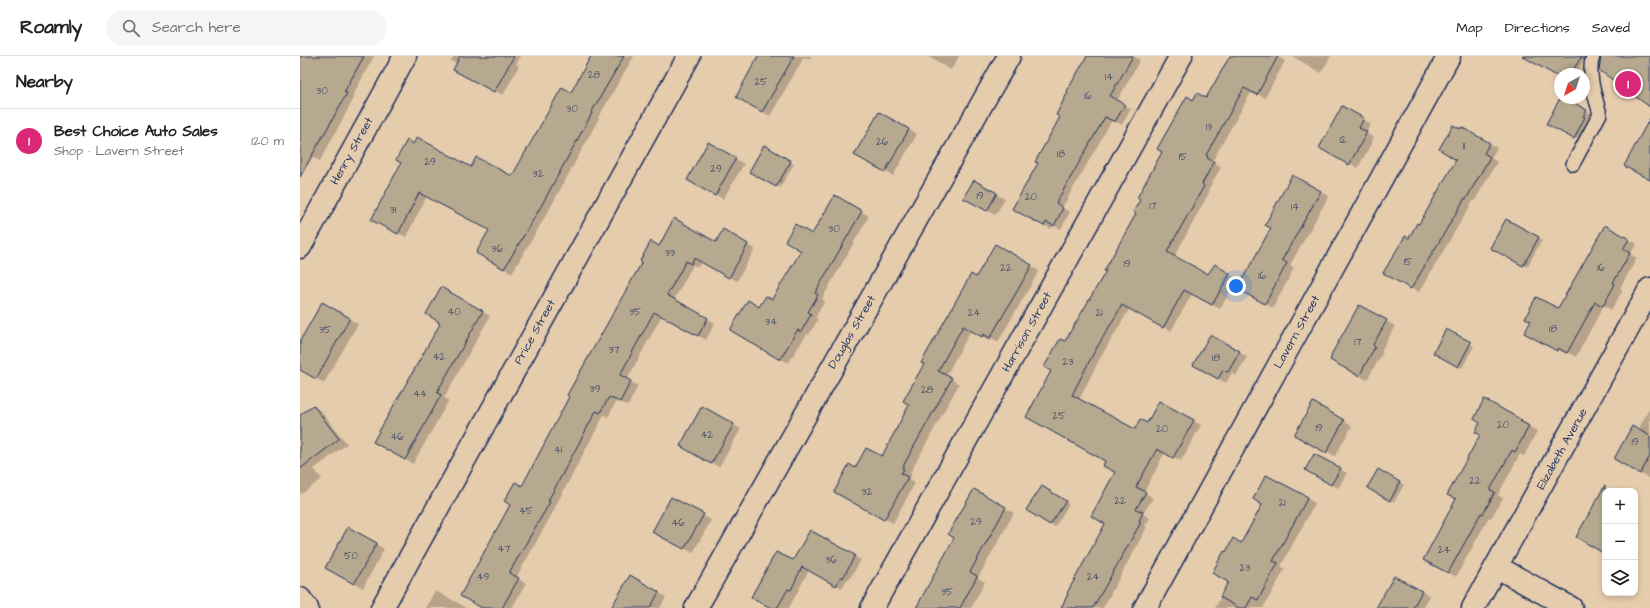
<!DOCTYPE html>
<html lang="en">
<head>
<meta charset="utf-8">
<style>
  body { margin:0; font-family:"Architects Daughter",sans-serif; background:#f6f6f6; color:#222 }
  .controls { position:absolute; right:12px; bottom:12px; display:grid; overflow:hidden; border-radius:8px; box-shadow:0 2px 6px #0003 }
  .controls button { width:36px; height:36px; display:grid; place-items:center; padding:0; border:0; border-bottom:1px solid #e0e0e0; background:#fff; color:#222; font:20px sans-serif }
  .compass { position:absolute; left:1254px; top:12px; width:36px; height:36px; border-radius:50%; background:#fff; box-shadow:0 2px 6px #0003; rotate:219deg }
  .you { position:absolute; left:936px; top:230px; width:14px; height:14px; margin:-10px; border:3px solid #fff; border-radius:50%; background:#1a73e8; box-shadow:0 0 0 6px #1a73e833 }
  .badge { display:grid; place-items:center; width:26px; height:26px; border-radius:50%; background:#db2777; color:#fff; font-size:13px; font-weight:700 }
  .pin { position:absolute; translate:-50% -50%; border:2px solid #fff; box-shadow:0 1px 4px #0006 }
  .list { margin:0; padding:0; list-style:none }
  h2 { display:flex; justify-content:space-between; align-items:center; height:52px; margin:0; padding:0 16px; font-size:17px }
  h2 small { font-size:13px; font-weight:400; color:#767676 }
  .list li { display:grid; grid-template-columns:26px 1fr auto; gap:12px; align-items:center; box-sizing:border-box; height:64px; padding:0 16px; border-top:1px solid #e0e0e0 }
  .list b { display:block; font-size:15px; white-space:nowrap }
  .list p { margin:0; font-size:13px; white-space:nowrap; color:#767676 }
  .list em { font-size:13px; font-style:normal; color:#767676 }
  .icon { flex:none; width:22px; height:22px; fill:none; stroke:currentColor; stroke-width:2; stroke-linecap:round; stroke-linejoin:round }
  .map { position:relative; flex:none; width:1350px; height:552px; overflow:hidden }
  header { display:flex; align-items:center; gap:24px; box-sizing:border-box; height:56px; padding:0 20px; background:#fff; border-bottom:1px solid #e0e0e0 }
  header strong { font-size:19px }
  nav { display:flex; gap:22px; margin-inline-start:auto; font-size:14px }
  .search { width:280px; height:36px; background:#f6f6f6; display:flex; align-items:center; gap:10px; box-sizing:border-box; padding:0 14px; border-radius:16px; color:#767676; font-size:15px }
  main { display:flex }
  aside { flex:1; background:#fff }
  .map>svg:first-child { display:block }
  .shadow { fill:#0003 }
  .building { fill:#b7a98f; stroke:#1b2f5e }
  .lines { fill:none; stroke-linecap:round; stroke-linejoin:round }
  .service-casing { stroke:#1b2f5e; stroke-width:16 }
  .minor-casing { stroke:#1b2f5e; stroke-width:25 }
  .service { stroke:#e5ccad; stroke-width:13 }
  .minor { stroke:#e5ccad; stroke-width:22 }
  .labels { text-anchor:middle; dominant-baseline:central; stroke-width:3.5; stroke-linejoin:round; paint-order:stroke }
  .number-label { font-size:10px; fill:#424e6a }
  .street-label { font-size:12px; fill:#1b2f5e; stroke:#e5ccad }
</style>
</head>
<body>
<header>
<strong>Roamly</strong>
<div class="search"><svg class="icon" aria-label="search" viewBox="0 0 24 24"><circle cx="10" cy="10" r="6"/><path d="M15 15l6 6"/></svg>Search here</div>
<nav><a>Map</a><a>Directions</a><a>Saved</a></nav>
</header>
<main>
<aside>
<h2>Nearby<small></small></h2>
<ul class="list">
<li><span class="badge">1</span><div><b>Best Choice Auto Sales</b><p>Shop · Lavern Street</p></div><em>120 m</em></li>
</ul>
</aside>
<div class="map">
<svg width="1350" height="552" viewBox="0 0 1350 552">
  <rect width="100%" height="100%" fill="#e5ccad"/>
  <filter id="ink" filterUnits="userSpaceOnUse"><feTurbulence type="fractalNoise" baseFrequency=".025" numOctaves="2"/><feDisplacementMap in="SourceGraphic" scale="8" xChannelSelector="R" yChannelSelector="G"/><feConvolveMatrix kernelMatrix="1 2 1 2 8 2 1 2 1" color-interpolation-filters="sRGB"/></filter>
  <g filter="url(#ink)">
    <!-- shadow -->
    <g class="shadow">
      <path d="M0 0H74L52 41 54 42 20 105 12 101 8 109 5 107 0 116Z"/>
      <path d="M154 0H221L216 8 219 10 203 39 162 18 157 8 151 5Z"/>
      <path d="M292 0H334L298 62H299L248 156 212 217 177 197 190 174 127 140 106 181 80 168 114 89 171 112 212 122 271 38Z"/>
      <path d="M459 0H511L509 4 504 1 470 60 437 41Z"/>
      <path d="M627 0H659L651 14Z"/>
      <path d="M788 0H833L840 4 817 45 831 53 822 69 812 64 762 152 770 156 761 173 753 169 751 173 714 152 739 107Z"/>
      <path d="M931 0H977L985 5 965 42 952 35 913 104 915 105 914 106 921 111 908 134 910 135 874 201 908 220 915 209 937 223 920 253 892 238 871 275 830 252 799 304 779 344 835 374 848 368 860 346 901 369 881 405 865 396 844 436 853 442 843 458 850 462 845 470 847 471 803 552H760L807 467 816 416 807 404 752 315 766 287 807 215 837 157 893 45 907 44Z"/>
      <path d="M992 0H1031L1021 17Z"/>
      <path d="M1252 0H1286L1276 18H1260V21Z"/>
      <path d="M1261 42 1294 59 1282 86 1248 67Z"/>
      <path d="M1043 51 1071 68 1066 77 1074 82 1058 112 1020 91Z"/>
      <path d="M579 57 617 78 593 120 556 99Z"/>
      <path d="M1161 72 1197 92 1191 102 1197 106 1174 146 1173 145 1119 236 1085 217 1119 169 1158 104Z"/>
      <path d="M409 87 444 108 423 143 388 123Z"/>
      <path d="M464 91 494 108 480 132 450 115Z"/>
      <path d="M992 121 1029 140 990 209 994 212 973 252 939 232 972 171Z"/>
      <path d="M674 126 705 143 695 159 665 142Z"/>
      <path d="M535 141 569 160 522 243 525 245 515 262 518 263 509 279 507 278 488 307 432 274 473 244Z"/>
      <path d="M1206 164 1242 184 1227 211 1192 192Z"/>
      <path d="M1305 170 1337 188 1330 198 1337 202 1320 232 1323 234 1311 254 1304 249 1276 301 1267 296 1266 298 1233 281 1258 254Z"/>
      <path d="M423 175 455 193 437 225 402 206 398 211 393 209 374 244 415 267 406 284 362 259 327 324 338 330 328 350 317 344 308 361 304 359 255 451H256L216 522 226 527 212 552H206L200 549 199 552H184L222 431 359 191 416 187Z"/>
      <path d="M695 189 739 215 698 286 692 282 690 285 671 274 646 320 659 328 610 417 612 418 609 423 615 427 593 467 535 435 556 413 582 401Z"/>
      <path d="M142 232 190 260 144 342 149 344 113 408 74 386 141 268Z"/>
      <path d="M22 247 58 268 24 327 0 313V287Z"/>
      <path d="M1059 250 1095 270 1081 295 1083 296 1067 324 1031 303Z"/>
      <path d="M1146 274 1174 290 1162 312 1134 297Z"/>
      <path d="M939 296 947 301 936 320 932 317 926 327 895 309Z"/>
      <path d="M1185 344 1229 369 1228 370 1237 375 1224 400 1220 398 1198 439 1203 442 1191 462 1189 461 1156 521 1124 503 1157 443 1181 379Z"/>
      <path d="M1013 347 1052 370 1035 400 995 379Z"/>
      <path d="M13 350 21 355 47 388 14 413 22 423 0 439V360Z"/>
      <path d="M403 351 441 373 419 411 381 390Z"/>
      <path d="M1350 351V419L1348 422 1315 403 1338 374Z"/>
      <path d="M1014 399 1047 417 1038 432 1006 414Z"/>
      <path d="M1079 414 1104 429 1094 446 1069 432Z"/>
      <path d="M967 420 1015 447 981 510 985 513 963 552H915L929 526 926 498 942 488 964 449Z"/>
      <path d="M742 431 769 448 755 471 727 454Z"/>
      <path d="M674 435 714 457 678 522 685 526 671 552H617L656 481Z"/>
      <path d="M372 442 411 464 393 497 353 475Z"/>
      <path d="M48 472 84 493 63 532 27 512Z"/>
      <path d="M510 475 561 504 549 524 547 523 542 532 509 514 489 552H473L493 506Z"/>
      <path d="M330 520 366 541 360 552H313Z"/>
      <path d="M1095 521 1130 540 1123 552H1078Z"/>
      <path d="M135 535 160 548 166 552H125Z"/>
    </g>
    <!-- building -->
    <g class="building">
      <path d="M0 0H64L44 36 47 37 0 121Z"/>
      <path d="M160 0H214L194 36 153 14Z"/>
      <path d="M291 0H324L291 57H292L240 152 204 213 176 197 189 174 119 137 98 178 71 164 101 107 96 104 107 84 113 88 117 81 171 111 176 101 212 120 262 31 271 36Z"/>
      <path d="M458 0H494L462 56 436 41Z"/>
      <path d="M787 0H833L810 40 825 48 815 66 805 61 756 147 763 152 754 170 746 166 744 170 712 153 738 107 735 106 760 61 756 59 768 36 767 35Z"/>
      <path d="M930 0H978L957 39 944 32 906 99 908 100 907 102 914 106 902 128 904 130 867 196 908 218 915 208 930 218 912 249 884 234 863 272 822 249 792 300 772 339 835 373 840 363 847 367 859 345 894 364 873 402 857 393 836 431 846 436 836 453 843 456 839 465 841 466 793 552H761L768 538 767 537 805 468 791 460 815 416 803 410 805 405 726 361 751 315 744 311 760 283 765 285 806 215H804L836 158 833 156 840 144 837 142 862 96 857 93 887 40 893 44 897 37 906 42Z"/>
      <path d="M1222 0H1285L1284 3 1281 1 1271 18H1260V22Z"/>
      <path d="M1301 0H1350V51L1299 14Z"/>
      <path d="M1260 42H1265L1287 54 1283 60 1285 61 1274 83 1246 68Z"/>
      <path d="M1042 50 1064 62 1059 72 1067 76 1049 109 1019 92Z"/>
      <path d="M579 56 609 73 585 116 554 99Z"/>
      <path d="M1350 62V124L1324 110Z"/>
      <path d="M1153 69 1160 73 1161 71 1190 87 1184 97 1190 101 1166 143 1165 142 1111 233 1083 217 1105 180 1109 182 1117 167 1119 168 1156 104 1139 93Z"/>
      <path d="M408 86 436 102 415 140 387 124Z"/>
      <path d="M464 89 491 105 476 131 449 116Z"/>
      <path d="M992 119 1021 135 982 204 987 207 965 248 937 233 971 172 965 169Z"/>
      <path d="M674 124 697 137 687 155 663 142Z"/>
      <path d="M535 139 562 155 515 237 518 239 508 256 511 258 501 276 498 274 495 278 480 304 430 274 448 244 459 251 466 240 472 243 501 195 485 185 495 168 512 178Z"/>
      <path d="M374 162 416 186 423 173 448 188 429 222 394 202 391 208 386 205 367 239 408 262 398 280 354 256 320 319 331 325 320 346 309 341 300 357 296 355 248 445 250 446 209 517 219 522 202 552H182L160 540 210 449 204 445 215 426 222 430 269 341 267 339 342 206 340 205 351 185 359 190Z"/>
      <path d="M1206 163 1239 181 1223 210 1190 192Z"/>
      <path d="M1305 169 1329 183 1323 193 1330 197 1313 227 1315 228 1303 250 1295 246 1267 297 1258 292 1257 295 1224 277 1231 265 1225 262 1236 241 1258 252Z"/>
      <path d="M695 188 732 209 690 282 683 278 682 281 663 270 638 315 652 322 602 412 604 413 601 418 608 421 584 464 534 436 549 408 555 412 566 392 582 400 609 349 603 345 624 308 621 307 671 218 676 221Z"/>
      <path d="M141 231 183 255 137 336 141 339 105 404 73 386 140 268 138 267 139 266 126 258Z"/>
      <path d="M22 246 50 262 16 323 0 314V285Z"/>
      <path d="M1059 249 1087 264 1073 289 1075 291 1059 320 1030 304 1032 299H1031Z"/>
      <path d="M1146 273 1171 286 1158 311 1133 297Z"/>
      <path d="M910 279 940 295 928 316 923 314 918 323 893 309Z"/>
      <path d="M1184 343 1222 364 1220 365 1229 370 1215 396 1212 394 1190 434 1195 436 1183 458 1181 457 1148 517 1123 504 1156 443 1147 439 1180 379 1175 376 1180 367 1174 363Z"/>
      <path d="M1013 346 1044 364 1026 397 994 379Z"/>
      <path d="M13 349 39 383 0 413V359Z"/>
      <path d="M402 350 434 368 411 408 380 390Z"/>
      <path d="M1332 370 1350 380V400L1340 418 1314 403Z"/>
      <path d="M1014 398 1041 412 1031 429 1005 414Z"/>
      <path d="M1078 413 1100 426 1090 445 1067 432Z"/>
      <path d="M966 419 1008 441 973 505 978 507 958 544 952 541 946 552H939L920 541 928 526 912 517 924 495 926 496 933 482 941 487 962 449 953 443Z"/>
      <path d="M1305 429V498L1276 481Z"/>
      <path d="M742 430 766 445 750 469 726 454Z"/>
      <path d="M674 433 706 451 670 516 677 520 660 552H616L654 482 648 478Z"/>
      <path d="M371 441 404 458 384 493 352 476Z"/>
      <path d="M48 471 77 487 54 528 25 512Z"/>
      <path d="M510 474 555 499 543 522 541 520 536 530 502 511 491 534 488 533 477 552H471L451 541 476 496 493 504Z"/>
      <path d="M330 519 359 536 350 552H311Z"/>
      <path d="M1094 520 1122 535 1113 552H1076Z"/>
    </g>
    <g class="lines">
      <!-- service casing -->
      <g class="service-casing">
        <path id="service" d="M1273 108 1300 58C1295 40 1287 18 1293 0"/>
      </g>
      <!-- minor casing -->
      <g class="minor-casing">
        <g id="minor">
          <path d="M0 191 105 0"/>
          <path d="M1197 511 1271 552"/>
          <path d="M0 543 7 552"/>
          <path d="M82 552 389 0"/>
          <path d="M396 552 709 0"/>
          <path d="M572 552 881 0"/>
          <path d="M845 552 1149 0"/>
          <path d="M1173 552 1350 233"/>
        </g>
      </g>
      <!-- service -->
      <use href="#service" class="service"/>
      <!-- minor -->
      <use href="#minor" class="minor"/>
    </g>
  </g>
  <g class="labels">
    <!-- number labels -->
    <g class="number-label">
      <text x="294" y="19">28</text>
      <text x="809" y="21">14</text>
      <text x="461" y="26">25</text>
      <text x="22" y="35">30</text>
      <text x="788" y="40">16</text>
      <text x="272" y="53">30</text>
      <text x="909" y="71">13</text>
      <text x="1043" y="84">12</text>
      <text x="582" y="86">26</text>
      <text x="1164" y="90">11</text>
      <text x="761" y="98">18</text>
      <text x="883" y="101">15</text>
      <text x="130" y="106">29</text>
      <text x="416" y="113">29</text>
      <text x="238" y="118">32</text>
      <text x="680" y="140">19</text>
      <text x="731" y="141">20</text>
      <text x="853" y="150">17</text>
      <text x="995" y="151">14</text>
      <text x="93" y="154">31</text>
      <text x="534" y="173">30</text>
      <text x="197" y="193">36</text>
      <text x="370" y="197">33</text>
      <text x="1108" y="206">15</text>
      <text x="827" y="208">19</text>
      <text x="706" y="212">22</text>
      <text x="1301" y="212">16</text>
      <text x="962" y="220">16</text>
      <text x="154" y="256">40</text>
      <text x="335" y="256">35</text>
      <text x="674" y="257">24</text>
      <text x="799" y="257">21</text>
      <text x="471" y="266">34</text>
      <text x="1253" y="273">18</text>
      <text x="25" y="274">35</text>
      <text x="1058" y="286">17</text>
      <text x="314" y="294">37</text>
      <text x="139" y="301">42</text>
      <text x="916" y="302">18</text>
      <text x="768" y="306">23</text>
      <text x="295" y="333">39</text>
      <text x="627" y="334">28</text>
      <text x="120" y="338">44</text>
      <text x="759" y="360">25</text>
      <text x="1203" y="369">20</text>
      <text x="1019" y="372">19</text>
      <text x="862" y="373">20</text>
      <text x="407" y="379">42</text>
      <text x="97" y="381">46</text>
      <text x="1335" y="386">19</text>
      <text x="258" y="394">41</text>
      <text x="1175" y="425">22</text>
      <text x="567" y="436">32</text>
      <text x="820" y="445">22</text>
      <text x="982" y="447">21</text>
      <text x="226" y="455">45</text>
      <text x="676" y="466">29</text>
      <text x="378" y="467">46</text>
      <text x="204" y="493">47</text>
      <text x="1144" y="494">24</text>
      <text x="51" y="500">50</text>
      <text x="531" y="504">36</text>
      <text x="945" y="512">23</text>
      <text x="183" y="521">49</text>
      <text x="793" y="521">24</text>
      <text x="647" y="536">35</text>
    </g>
    <!-- street labels -->
    <g class="street-label">
      <text transform="translate(52 95) rotate(-61)">Henry Street</text>
      <text transform="translate(235 276) rotate(-61)">Price Street</text>
      <text transform="translate(552 276) rotate(-60)">Douglas Street</text>
      <text transform="translate(727 276) rotate(-61)">Harrison Street</text>
      <text transform="translate(997 276) rotate(-61)">Lavern Street</text>
      <text transform="translate(1262 393) rotate(-61)">Elizabeth Avenue</text>
    </g>
  </g>
</svg>
<div class="controls">
<button>+</button>
<button>−</button>
<button><svg class="icon" aria-label="layers" viewBox="0 0 24 24"><path d="M12 4l9 5-9 5-9-5zM3 14l9 5 9-5"/></svg></button>
</div>
<svg class="compass" viewBox="-18 -18 36 36"><path d="M0-13l5 13h-10z" fill="#e53935"/><path d="M0 13l5-13h-10z" fill="#767676"/></svg>
<div class="you"></div>
<div class="pin badge" style="left:1328px;top:28px">1</div>
</div>
</main>
</body>
</html>
